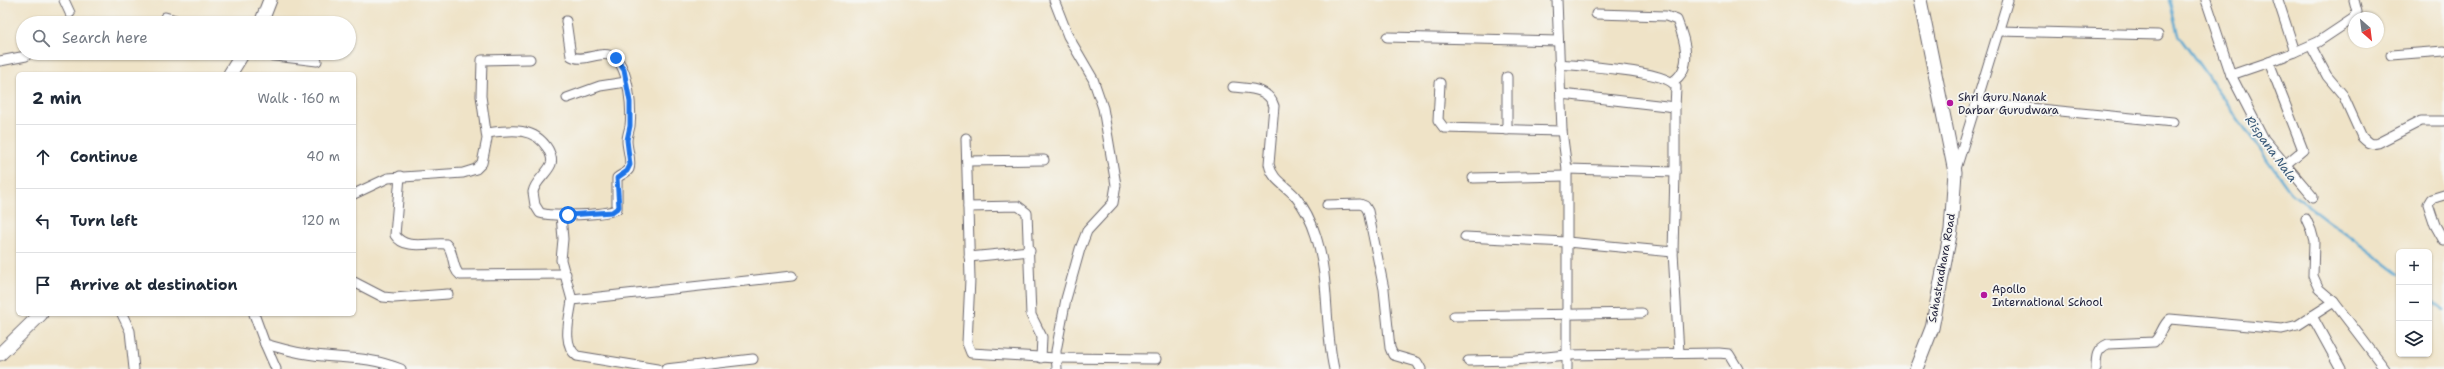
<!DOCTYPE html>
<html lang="en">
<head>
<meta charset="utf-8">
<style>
  body { margin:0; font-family:"Shantell Sans",sans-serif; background:#f6f6f7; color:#1f2937 }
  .controls { position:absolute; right:12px; bottom:12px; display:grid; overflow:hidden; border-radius:6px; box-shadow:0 1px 3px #0004 }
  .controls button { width:36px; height:36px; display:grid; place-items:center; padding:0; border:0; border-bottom:1px solid #e0e1e3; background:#fff; color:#1f2937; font:20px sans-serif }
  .compass { position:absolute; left:2348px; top:12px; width:36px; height:36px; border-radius:50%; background:#fff; box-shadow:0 1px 3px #0004; rotate:152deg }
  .stop { position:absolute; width:12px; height:12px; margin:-9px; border:3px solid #1a73e8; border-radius:50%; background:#fff }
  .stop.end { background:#1a73e8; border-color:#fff; box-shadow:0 1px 4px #0008 }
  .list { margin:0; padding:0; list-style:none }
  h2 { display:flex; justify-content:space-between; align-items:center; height:52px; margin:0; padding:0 16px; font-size:17px }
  h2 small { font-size:13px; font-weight:400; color:#747a83 }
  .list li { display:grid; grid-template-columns:26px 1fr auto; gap:12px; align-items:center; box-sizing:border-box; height:64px; padding:0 16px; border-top:1px solid #e0e1e3 }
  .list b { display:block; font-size:15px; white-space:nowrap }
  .list em { font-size:13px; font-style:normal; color:#747a83 }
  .icon { flex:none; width:22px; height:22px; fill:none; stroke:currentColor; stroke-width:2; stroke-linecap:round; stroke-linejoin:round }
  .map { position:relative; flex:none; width:2444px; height:369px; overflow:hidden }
  .search { position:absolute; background:#fff; box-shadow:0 1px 3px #0004; left:16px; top:16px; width:340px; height:44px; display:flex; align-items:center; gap:10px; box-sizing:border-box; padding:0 14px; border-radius:22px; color:#747a83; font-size:15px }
  .panel { position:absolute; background:#fff; box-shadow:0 1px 3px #0004; left:16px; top:72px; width:340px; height:244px; border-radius:6px }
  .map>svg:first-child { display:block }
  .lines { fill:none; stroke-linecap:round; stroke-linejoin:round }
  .stream { stroke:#56a6d0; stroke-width:2.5 }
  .street-casing { stroke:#6a666c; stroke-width:11 }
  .secondary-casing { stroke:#6a666c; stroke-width:15 }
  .street { stroke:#fff; stroke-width:9 }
  .secondary { stroke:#fff; stroke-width:13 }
  .route { stroke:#1a73e8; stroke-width:5 }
  .poi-dot { fill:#b5179e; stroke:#f6f6f2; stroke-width:1.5 }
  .labels { text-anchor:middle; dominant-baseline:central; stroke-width:3.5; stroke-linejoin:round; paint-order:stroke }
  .poi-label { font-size:11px; fill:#22223b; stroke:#f6f6f2; text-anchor:start }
  .street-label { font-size:11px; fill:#22223b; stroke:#f6f6f2 }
  .water-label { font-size:12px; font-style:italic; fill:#375777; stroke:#f6f6f2 }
</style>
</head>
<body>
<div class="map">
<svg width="2444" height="369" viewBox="0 0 2444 369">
  <rect width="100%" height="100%" fill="#f6f6f2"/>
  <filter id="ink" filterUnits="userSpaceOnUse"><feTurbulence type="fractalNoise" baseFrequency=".025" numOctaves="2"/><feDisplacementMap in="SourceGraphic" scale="8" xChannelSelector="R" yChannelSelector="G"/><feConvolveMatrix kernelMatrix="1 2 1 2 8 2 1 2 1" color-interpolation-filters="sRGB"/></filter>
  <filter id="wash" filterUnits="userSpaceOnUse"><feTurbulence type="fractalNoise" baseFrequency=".012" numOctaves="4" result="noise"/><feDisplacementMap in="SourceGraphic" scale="16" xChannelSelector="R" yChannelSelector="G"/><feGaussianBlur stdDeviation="0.9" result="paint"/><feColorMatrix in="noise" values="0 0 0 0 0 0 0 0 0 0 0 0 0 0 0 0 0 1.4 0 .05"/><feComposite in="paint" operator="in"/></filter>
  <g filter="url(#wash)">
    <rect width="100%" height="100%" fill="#efe3c7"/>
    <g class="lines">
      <!-- stream -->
      <g class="stream">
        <path d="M2169 0 2178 35 2291 193 2399 274"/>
        <path d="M2429 297 2444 310"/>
      </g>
    </g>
  </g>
  <g filter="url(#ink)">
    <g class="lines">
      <!-- street casing -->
      <g class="street-casing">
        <g id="street">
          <path d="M64 0 70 13"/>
          <path d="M1054 0 1068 36 1093 79 1103 108 1116 185 1113 203 1087 231 1080 249 1066 299 1056 351 1057 369"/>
          <path d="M1557 0 1562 131 1567 169V369"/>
          <path d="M2206 0 2231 75"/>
          <path d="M2278 0 2295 52 2269 62 2303 150 2285 165"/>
          <path d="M2354 0 2357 12 2354 18"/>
          <path d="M1596 14 1666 16 1677 20C1685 40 1694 69 1672 82"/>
          <path d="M165 17 186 23"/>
          <path d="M1999 31 2158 35"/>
          <path d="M1387 37 1558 41"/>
          <path d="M2311 46 2327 76 2343 95 2362 137C2368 143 2370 145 2378 143L2421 121H2444"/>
          <path d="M2295 52 2318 42 2354 18"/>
          <path d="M250 53 317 61"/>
          <path d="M2391 55 2444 51"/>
          <path d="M0 61 26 56"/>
          <path d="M2269 62 2231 75 2264 139 2313 197"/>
          <path d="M1559 64C1579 66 1668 70 1676 87L1675 107 1562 94"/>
          <path d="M1440 83 1438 120 1444 128 1562 131"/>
          <path d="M1233 87C1249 89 1268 87 1274 106L1269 164C1272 180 1284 184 1295 196 1304 207 1312 223 1316 236 1330 280 1324 325 1334 369"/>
          <path d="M567 98 600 86 626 82"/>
          <path d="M1977 103 2173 122"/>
          <path d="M1507 130V77"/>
          <path d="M487 133C510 130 534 126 548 149 550 153 553 159 551 164 547 174 535 181 533 192L535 205 540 213C551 217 608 215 617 209V178C620 175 627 173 629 169 632 161 627 149 627 141 627 136 629 131 630 126 632 109 629 69 615 58 602 48 584 64 571 56L566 21"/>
          <path d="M966 138 970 279 967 343 971 353 1056 358 1156 359"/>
          <path d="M967 161 1044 160"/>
          <path d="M1567 169 1675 172V107"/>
          <path d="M1956 169 2008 0"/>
          <path d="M400 176 395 235C405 251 430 242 446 244 455 252 451 268 460 275L566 274"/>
          <path d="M1473 178 1566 176"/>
          <path d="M354 194 388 178 463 173 476 169 482 163 487 139 481 96 482 60 530 59"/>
          <path d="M2444 195 2431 199 2428 204 2435 225 2444 241"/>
          <path d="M1327 205 1360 204 1365 206 1368 211 1384 289 1390 348 1393 355 1417 362 1421 369"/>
          <path d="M968 207 1018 206 1027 213 1031 315 1042 337 1041 358"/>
          <path d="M561 215 563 239 561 260 572 300 792 276"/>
          <path d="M2306 219 2311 230 2314 241 2313 276 2319 289 2334 302"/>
          <path d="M1465 237 1567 242 1673 252 1675 172"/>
          <path d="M1673 252 1679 353"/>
          <path d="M969 257 1030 251"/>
          <path d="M354 282 383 297 394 298 448 294"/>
          <path d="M572 300C570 317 561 344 577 356L657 369"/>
          <path d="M122 314 130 331 134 369"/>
          <path d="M254 314 265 344C277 347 289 351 301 353 338 360 364 354 401 369"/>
          <path d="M1454 316 1642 313"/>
          <path d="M265 344 276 369"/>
          <path d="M1468 361 1515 360 1567 355 1719 353 1729 354 1738 369"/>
          <path d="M666 369 753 359"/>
          <path d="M2096 369C2096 357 2096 349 2108 344L2154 342C2162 335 2162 325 2170 319L2282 329 2298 325 2312 316"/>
          <path d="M2341 369 2312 316 2334 302 2385 369"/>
        </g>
      </g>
      <!-- secondary casing -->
      <g class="secondary-casing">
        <g id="secondary">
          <path d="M261 23 270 0"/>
          <path d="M230 74 243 53"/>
          <path d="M0 354 41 314"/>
          <path d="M1916 369 1932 328 1951 230 1955 172 1920 0"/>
        </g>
      </g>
      <!-- street -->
      <use href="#street" class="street"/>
      <!-- secondary -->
      <use href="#secondary" class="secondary"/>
    </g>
  </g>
  <g class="lines" filter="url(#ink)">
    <!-- route -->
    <path class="route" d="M568 215 612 212 619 207 617 178 627 171 630 165 627 140 630 126V102L624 70 616 58"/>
  </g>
  <!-- markers -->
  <g class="poi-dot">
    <circle cx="1950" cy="103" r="4"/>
    <circle cx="1984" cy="295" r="4"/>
  </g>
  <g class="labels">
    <!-- poi labels -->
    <g class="poi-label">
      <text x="1958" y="97">Shri Guru Nanak<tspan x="1958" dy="13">Darbar Gurudwara</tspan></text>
      <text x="1992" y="289">Apollo<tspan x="1992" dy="13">International School</tspan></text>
    </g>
    <!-- street labels -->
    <g class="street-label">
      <text transform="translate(1942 268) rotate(-80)">Sahastradhara Road</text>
    </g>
    <!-- water labels -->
    <g class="water-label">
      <text transform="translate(2271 149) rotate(54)">Rispana Nala</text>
    </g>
  </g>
</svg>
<div class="controls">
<button>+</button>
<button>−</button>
<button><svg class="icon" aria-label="layers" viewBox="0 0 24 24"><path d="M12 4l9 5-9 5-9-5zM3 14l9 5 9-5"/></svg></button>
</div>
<svg class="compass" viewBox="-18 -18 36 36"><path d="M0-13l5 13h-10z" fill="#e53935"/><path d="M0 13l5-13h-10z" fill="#747a83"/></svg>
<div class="stop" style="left:568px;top:215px"></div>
<div class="stop end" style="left:616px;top:58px"></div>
<div class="search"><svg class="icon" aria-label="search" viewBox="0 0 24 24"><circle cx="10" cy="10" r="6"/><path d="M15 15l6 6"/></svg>Search here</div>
<section class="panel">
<h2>2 min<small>Walk · 160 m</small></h2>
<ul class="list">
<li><svg class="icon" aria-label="ahead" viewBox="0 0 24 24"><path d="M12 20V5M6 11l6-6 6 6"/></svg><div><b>Continue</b></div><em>40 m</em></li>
<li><svg class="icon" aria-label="left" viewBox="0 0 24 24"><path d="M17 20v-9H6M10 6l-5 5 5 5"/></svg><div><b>Turn left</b></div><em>120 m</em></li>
<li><svg class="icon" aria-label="arrive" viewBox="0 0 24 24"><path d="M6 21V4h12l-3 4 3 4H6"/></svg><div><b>Arrive at destination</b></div></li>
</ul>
</section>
</div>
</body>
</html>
